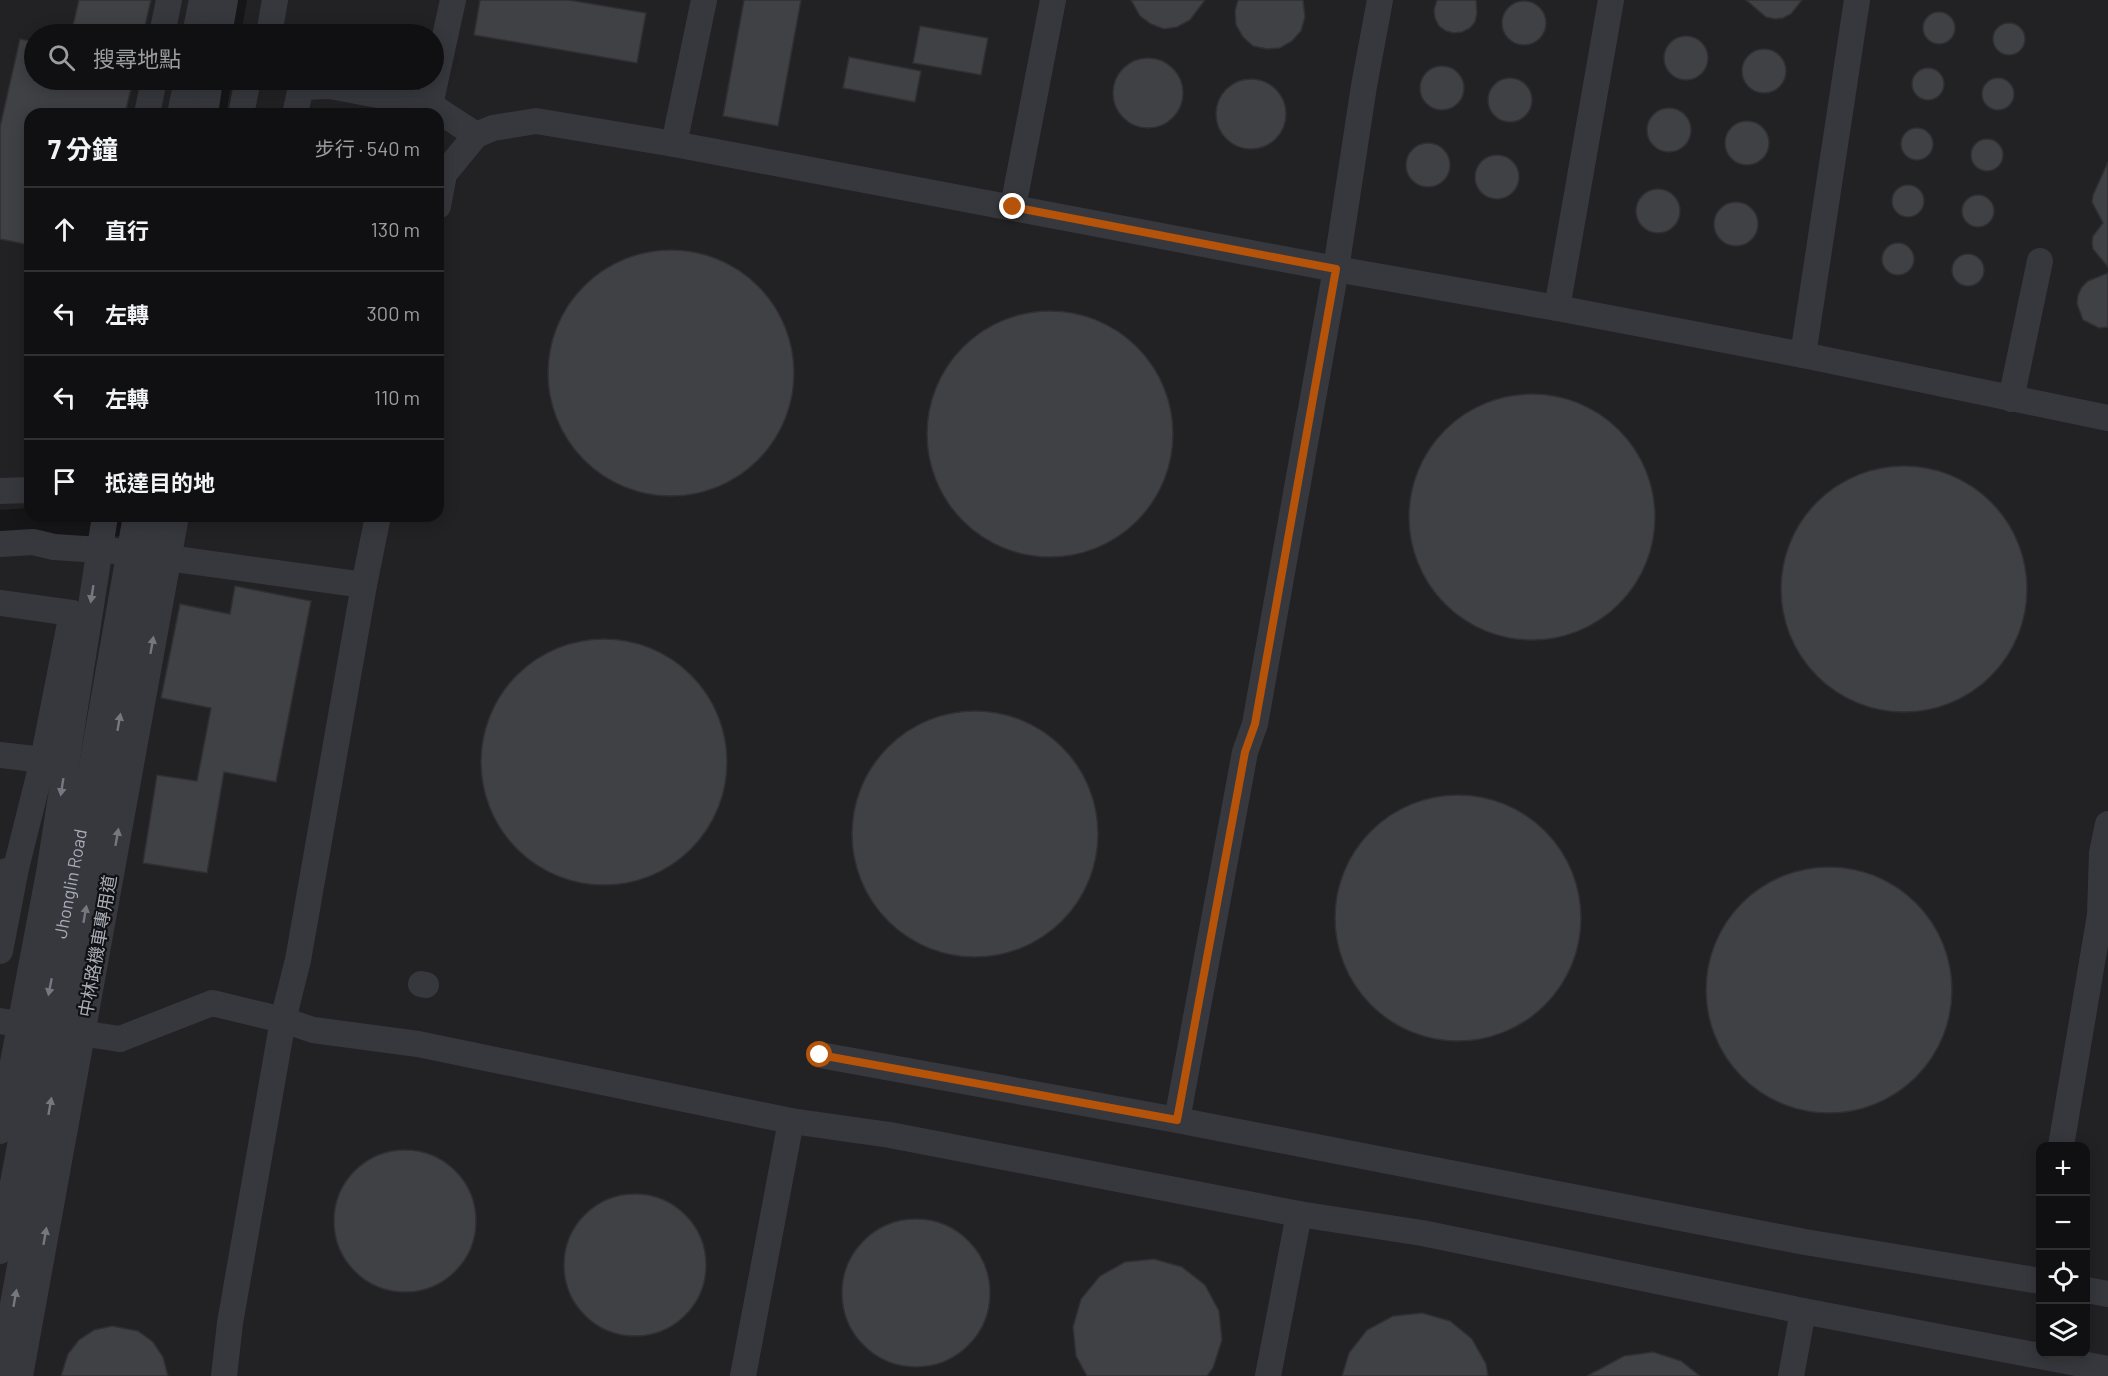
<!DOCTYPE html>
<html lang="zh-TW">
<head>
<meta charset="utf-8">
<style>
  body { margin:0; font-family:Barlow,"Noto Sans TC",sans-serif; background:#1e1e20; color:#f1f3f6 }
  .controls { position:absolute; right:18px; bottom:18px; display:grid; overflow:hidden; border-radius:12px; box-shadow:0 3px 15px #0003 }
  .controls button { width:54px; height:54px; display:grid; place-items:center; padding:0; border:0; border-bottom:2px solid #303032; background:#101012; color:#f1f3f6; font:30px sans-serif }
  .stop { position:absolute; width:18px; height:18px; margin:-14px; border:4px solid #b45309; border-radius:50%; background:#fff }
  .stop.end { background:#b45309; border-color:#fff; box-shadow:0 2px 6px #0008 }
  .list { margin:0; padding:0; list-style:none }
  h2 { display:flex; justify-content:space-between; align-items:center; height:78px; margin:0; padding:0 24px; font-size:26px }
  h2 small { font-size:20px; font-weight:400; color:#9c9d9f }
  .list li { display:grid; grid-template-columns:39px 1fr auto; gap:18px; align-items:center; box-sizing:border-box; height:84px; padding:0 24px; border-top:2px solid #303032 }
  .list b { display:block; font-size:22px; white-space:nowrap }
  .list em { font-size:20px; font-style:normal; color:#9c9d9f }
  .icon { flex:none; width:33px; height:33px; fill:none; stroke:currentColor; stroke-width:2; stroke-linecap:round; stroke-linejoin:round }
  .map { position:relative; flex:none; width:2108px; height:1376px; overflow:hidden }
  .search { position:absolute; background:#101012; box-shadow:0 3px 15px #0003; left:24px; top:24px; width:420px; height:66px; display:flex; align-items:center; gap:15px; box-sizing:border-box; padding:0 21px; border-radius:33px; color:#9c9d9f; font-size:22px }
  .panel { position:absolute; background:#101012; box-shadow:0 3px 15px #0003; left:24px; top:108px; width:420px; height:414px; border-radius:18px }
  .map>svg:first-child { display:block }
  .built { fill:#222225; fill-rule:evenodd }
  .building { fill:#404145; stroke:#303034; stroke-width:1.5 }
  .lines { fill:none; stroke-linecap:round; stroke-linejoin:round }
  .minor { stroke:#37383d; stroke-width:26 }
  .minor-bridge { stroke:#37383d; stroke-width:26 }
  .oneway { fill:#757881 }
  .route { stroke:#b45309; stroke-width:8 }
  .labels { text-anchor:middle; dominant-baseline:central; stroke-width:4.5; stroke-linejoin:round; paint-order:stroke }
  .street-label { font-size:18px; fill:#a8adb8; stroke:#111113 }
</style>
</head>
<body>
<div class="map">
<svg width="2108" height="1376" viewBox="0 0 2108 1376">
  <rect width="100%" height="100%" fill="#161618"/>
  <!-- built -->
  <g class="built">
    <path d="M0 0H201L195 34H34V80H186L180 114H30V508L0 510Z"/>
    <path d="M247 0H2108V1376H0V540L146 535 150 516H438V114H226L232 80H434V34H241ZM2040 1146H2086V1354H2040Z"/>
  </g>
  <!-- building -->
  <g class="building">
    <path d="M79 0H151L143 34H71Z"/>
    <path d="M480 0H569L646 13 637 63 474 35Z"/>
    <path d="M744 0H801L778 126 723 116Z"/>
    <path d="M1131 0H1205L1190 20 1177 27 1164 29 1151 24 1140 16Z"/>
    <path d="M1238 0H1303L1305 17 1301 31 1292 41 1280 48 1267 49 1253 46 1243 37 1236 25 1235 11Z"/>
    <path d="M1437 0H1476L1477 13 1475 22 1470 28 1462 32 1454 33 1446 31 1439 26 1435 18 1434 10Z"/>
    <path d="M1746 0H1802L1791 14 1783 18 1775 19 1766 17Z"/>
    <circle cx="1524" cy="23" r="22"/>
    <circle cx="1939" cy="28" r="16"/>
    <circle cx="2009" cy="39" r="16"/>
    <path d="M920 26 988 38 981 75 913 63Z"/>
    <circle cx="1686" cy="58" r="22"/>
    <path d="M20 39 34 42V80H133L125 114H30V245L0 239V127Z"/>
    <circle cx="1764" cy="71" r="22"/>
    <path d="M849 57 921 71 915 102 843 88Z"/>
    <circle cx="1148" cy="93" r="35"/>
    <circle cx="1442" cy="88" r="22"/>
    <circle cx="1928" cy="84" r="16"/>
    <circle cx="1998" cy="94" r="16"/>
    <circle cx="1510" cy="100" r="22"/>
    <circle cx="1251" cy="114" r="35"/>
    <circle cx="1669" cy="130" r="22"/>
    <circle cx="1747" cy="143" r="22"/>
    <circle cx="1917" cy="144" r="16"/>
    <circle cx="1987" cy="155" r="16"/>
    <circle cx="1428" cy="165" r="22"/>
    <circle cx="1497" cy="177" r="22"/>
    <path d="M2108 162V267L2093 249 2092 242 2093 236 2103 223 2092 202 2093 195Z"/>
    <circle cx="1908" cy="201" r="16"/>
    <circle cx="1658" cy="211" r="22"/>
    <circle cx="1978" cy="211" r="16"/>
    <circle cx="1736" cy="224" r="22"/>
    <circle cx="1898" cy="259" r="16"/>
    <circle cx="671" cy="373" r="123"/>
    <circle cx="1968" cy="270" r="16"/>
    <path d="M2108 273V327L2099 328 2083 320 2077 304 2078 295 2082 287 2088 281Z"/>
    <circle cx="1050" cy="434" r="123"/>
    <circle cx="1532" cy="517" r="123"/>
    <circle cx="1904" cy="589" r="123"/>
    <path d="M235 586 311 601 276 782 224 772 207 873 143 863 157 775 197 781 211 708 161 698 180 604 230 614Z"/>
    <circle cx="604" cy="762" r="123"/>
    <circle cx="975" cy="834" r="123"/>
    <circle cx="1458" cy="918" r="123"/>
    <circle cx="1829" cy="990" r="123"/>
    <circle cx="405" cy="1221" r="71"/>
    <circle cx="635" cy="1265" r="71"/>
    <circle cx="916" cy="1293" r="74"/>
    <path d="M1154 1259 1182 1267 1205 1285 1219 1311 1222 1340 1213 1368 1207 1376H1087L1076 1356 1073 1327 1081 1299 1100 1276 1125 1262Z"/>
    <path d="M1422 1313 1450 1321 1472 1339 1486 1364 1488 1376H1342L1349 1353 1367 1330 1393 1316Z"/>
    <path d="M112 1326 138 1331 153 1342 163 1357 168 1376H61L68 1354 79 1340 94 1330Z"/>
    <path d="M1653 1352 1681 1361 1700 1376H1587L1624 1356Z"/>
  </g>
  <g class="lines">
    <!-- minor -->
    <g class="minor">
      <path d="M162 34 169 0"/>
      <path d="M195 34 202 0"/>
      <path d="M219 34 225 0"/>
      <path d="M269 34 275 0"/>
      <path d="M430 105 453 0"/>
      <path d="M147 114 154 80"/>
      <path d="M180 114 187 80"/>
      <path d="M205 114 210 80"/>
      <path d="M241 114 248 80"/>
      <path d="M295 114 301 87 330 86 430 105 476 135 444 174 438 206"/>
      <path d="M476 135 493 128 536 121 674 144 1336 269 1557 308 1803 355 2108 418"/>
      <path d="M674 144 704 0"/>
      <path d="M1013 207 1053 0"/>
      <path d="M1557 308 1611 0"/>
      <path d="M1803 355 1857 0"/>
      <path d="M2011 399 2040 261"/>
      <path d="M0 491 30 490"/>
      <path d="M0 544 33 542 54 547 116 551"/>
      <path d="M152 554 168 558 364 585"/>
      <path d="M0 603 72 613 43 760 16 868 0 873"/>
      <path d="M0 755 43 760"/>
      <path d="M0 951 16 868"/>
      <path d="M421 984 426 985"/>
      <path d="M120 1039 212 1003 283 1020 313 1030 418 1044 791 1121 890 1135 1299 1214 1422 1233 1803 1311 2108 1369"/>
      <path d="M820 1055 1177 1120 1805 1242 2040 1281"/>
      <path d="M1177 1120 1245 752 1255 724 1336 269 1364 86 1380 0"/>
      <path d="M0 1131 49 873 105 516"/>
      <path d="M2061 1146 2100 915 2102 853 2108 824"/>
      <path id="s1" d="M0 1251 88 788 136 516"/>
      <path d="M2086 1290 2108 1294"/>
      <path d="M0 1376 150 553 159 516"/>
      <path d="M20 1376 176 516"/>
      <path d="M224 1376 230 1323 283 1020 298 960 364 585 378 516"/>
      <path d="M743 1376 791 1121"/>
      <path d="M1268 1376 1299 1214"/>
      <path d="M1791 1376 1803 1311"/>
    </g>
    <!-- minor-bridge -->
    <path class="minor-bridge" d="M0 1021 120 1039"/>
  </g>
  <!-- one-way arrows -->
  <defs><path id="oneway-solid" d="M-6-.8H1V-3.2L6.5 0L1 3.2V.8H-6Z" transform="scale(1.5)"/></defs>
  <g class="oneway">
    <use href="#oneway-solid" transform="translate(92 594) rotate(99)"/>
    <use href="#oneway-solid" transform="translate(152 645) rotate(-80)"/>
    <use href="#oneway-solid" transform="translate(119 722) rotate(-80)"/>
    <use href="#oneway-solid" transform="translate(62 787) rotate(99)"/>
    <use href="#oneway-solid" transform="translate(117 837) rotate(-80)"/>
    <use href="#oneway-solid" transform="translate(85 914) rotate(-80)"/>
    <use href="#oneway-solid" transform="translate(50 987) rotate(101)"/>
    <use href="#oneway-solid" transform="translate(50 1106) rotate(-80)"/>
    <use href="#oneway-solid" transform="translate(45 1236) rotate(-80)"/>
    <use href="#oneway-solid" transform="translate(15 1298) rotate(-80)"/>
  </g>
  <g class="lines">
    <!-- route -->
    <path class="route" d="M820 1055 1177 1120 1245 752 1255 724 1336 269 1013 207"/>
  </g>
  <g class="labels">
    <!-- street labels -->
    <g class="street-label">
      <text stroke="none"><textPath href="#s1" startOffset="374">Jhonglin Road</textPath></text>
      <text transform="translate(97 946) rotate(-80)">中林路機車專用道</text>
    </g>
  </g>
</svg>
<div class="controls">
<button>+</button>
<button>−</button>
<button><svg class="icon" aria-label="locate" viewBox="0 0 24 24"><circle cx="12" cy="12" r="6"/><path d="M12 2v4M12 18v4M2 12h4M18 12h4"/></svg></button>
<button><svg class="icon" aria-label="layers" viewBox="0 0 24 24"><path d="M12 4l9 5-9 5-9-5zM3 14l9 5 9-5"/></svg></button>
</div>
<div class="stop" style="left:820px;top:1055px"></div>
<div class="stop end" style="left:1013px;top:207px"></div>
<div class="search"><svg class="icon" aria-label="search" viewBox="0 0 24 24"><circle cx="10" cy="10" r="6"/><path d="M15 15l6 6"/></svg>搜尋地點</div>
<section class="panel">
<h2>7 分鐘<small>步行 · 540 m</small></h2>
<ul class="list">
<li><svg class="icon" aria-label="ahead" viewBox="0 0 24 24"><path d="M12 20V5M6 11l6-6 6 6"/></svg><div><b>直行</b></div><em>130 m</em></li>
<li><svg class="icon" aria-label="left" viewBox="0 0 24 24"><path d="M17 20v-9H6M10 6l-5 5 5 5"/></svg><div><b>左轉</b></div><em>300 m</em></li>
<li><svg class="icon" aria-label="left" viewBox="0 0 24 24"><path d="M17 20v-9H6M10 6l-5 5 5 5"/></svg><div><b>左轉</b></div><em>110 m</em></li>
<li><svg class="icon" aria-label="arrive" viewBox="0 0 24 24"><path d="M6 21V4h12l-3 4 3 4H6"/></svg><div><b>抵達目的地</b></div></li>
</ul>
</section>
</div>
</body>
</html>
